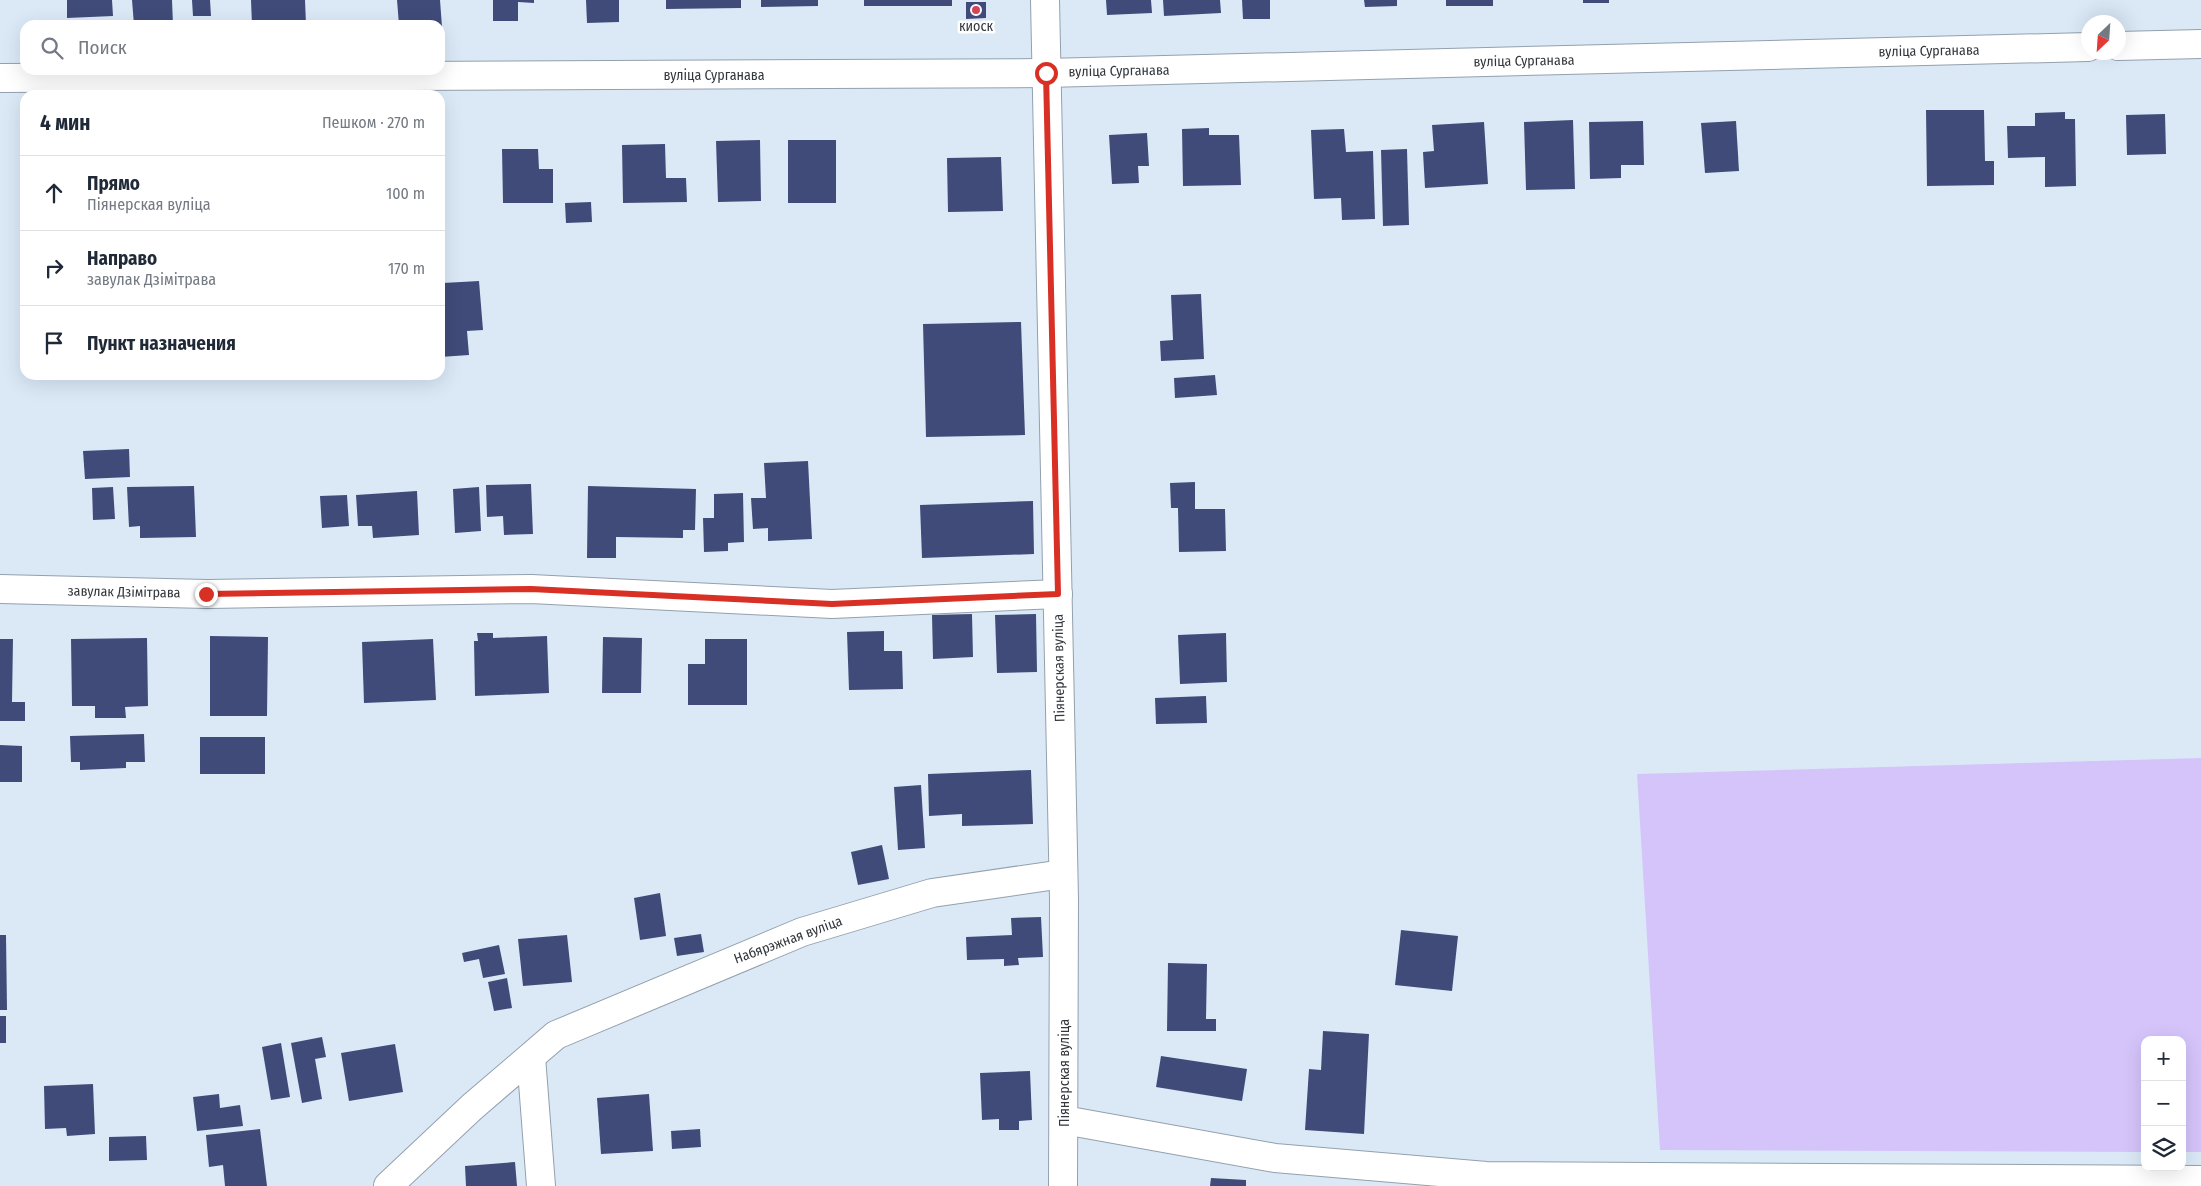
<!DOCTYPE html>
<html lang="ru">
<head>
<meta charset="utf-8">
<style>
  body { margin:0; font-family:"Fira Sans Condensed",sans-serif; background:#f2f2f3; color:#1f2937 }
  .controls { position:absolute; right:15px; bottom:15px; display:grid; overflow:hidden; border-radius:10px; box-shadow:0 5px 20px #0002 }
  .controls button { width:45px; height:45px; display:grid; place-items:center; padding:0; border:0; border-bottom:1px solid #e0e1e3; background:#fff; color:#1f2937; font:25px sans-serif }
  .compass { position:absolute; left:2081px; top:15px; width:45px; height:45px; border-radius:50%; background:#fff; box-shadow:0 5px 20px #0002; rotate:205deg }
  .stop { position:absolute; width:15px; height:15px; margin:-11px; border:4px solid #d93025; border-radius:50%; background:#fff }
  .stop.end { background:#d93025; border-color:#fff; box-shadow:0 1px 5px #0008 }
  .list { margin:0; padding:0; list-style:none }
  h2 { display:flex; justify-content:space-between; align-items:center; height:65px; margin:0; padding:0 20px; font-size:21px }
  h2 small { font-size:16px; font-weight:400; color:#747a83 }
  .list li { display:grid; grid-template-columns:32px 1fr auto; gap:15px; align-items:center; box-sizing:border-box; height:75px; padding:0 20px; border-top:1px solid #e0e1e3 }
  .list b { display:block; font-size:19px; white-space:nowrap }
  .list p { margin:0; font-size:16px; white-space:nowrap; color:#747a83 }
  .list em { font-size:16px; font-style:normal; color:#747a83 }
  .icon { flex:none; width:28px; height:28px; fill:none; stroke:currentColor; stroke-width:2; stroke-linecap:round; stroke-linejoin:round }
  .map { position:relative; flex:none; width:2201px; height:1186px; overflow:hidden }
  .search { position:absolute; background:#fff; box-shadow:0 5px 20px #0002; left:20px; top:20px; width:425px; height:55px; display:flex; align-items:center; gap:12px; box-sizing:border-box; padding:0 18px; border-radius:15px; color:#747a83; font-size:19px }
  .panel { position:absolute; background:#fff; box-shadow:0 5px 20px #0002; left:20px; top:90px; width:425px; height:290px; border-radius:15px }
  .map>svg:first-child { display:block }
  .green { fill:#d4c4fa }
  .building { fill:#404b79 }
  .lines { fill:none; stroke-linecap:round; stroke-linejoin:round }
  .street-casing { stroke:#93a0ad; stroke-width:30 }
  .primary-casing { stroke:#93a0ad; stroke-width:30 }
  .street { stroke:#fff; stroke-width:28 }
  .primary { stroke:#fff; stroke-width:28 }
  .route { stroke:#d93025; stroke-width:6 }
  .poi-dot { fill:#d44359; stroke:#fff; stroke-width:2 }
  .labels { text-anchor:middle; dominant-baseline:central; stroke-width:5; stroke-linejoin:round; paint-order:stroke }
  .poi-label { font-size:14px; fill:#32373c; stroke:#fff }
  .street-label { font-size:14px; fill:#32373c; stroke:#fff }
</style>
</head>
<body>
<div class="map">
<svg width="2201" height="1186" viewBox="0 0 2201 1186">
  <rect width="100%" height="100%" fill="#dbe9f7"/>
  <!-- green -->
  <path class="green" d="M2201 758V1152H2182V1040H2145V1152L1660 1150 1637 774Z"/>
  <!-- building -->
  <g class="building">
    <path d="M67 0H112L113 16 67 18Z"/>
    <path d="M132 0H172L173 25H134Z"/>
    <path d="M192 0H210L211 16H193Z"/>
    <path d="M251 0H305L306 25H252Z"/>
    <path d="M397 0H440L442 27H440V25H399Z"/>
    <path d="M493 0H534V3L518 2V21H493Z"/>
    <path d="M586 0H619V22L587 23Z"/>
    <path d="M666 0H741V8L666 9Z"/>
    <path d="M761 0H818V6L761 7Z"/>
    <rect x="864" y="0" width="88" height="6"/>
    <path d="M1106 0H1151L1152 13 1107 15Z"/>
    <path d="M1163 0H1220L1221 13 1164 16Z"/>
    <path d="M1242 0H1270V19H1243Z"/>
    <path d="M1364 0H1397V6L1365 7Z"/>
    <rect x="1446" y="0" width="47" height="6"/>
    <rect x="1583" y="0" width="26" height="3"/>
    <path d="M966 2H986V18L966 19Z"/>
    <path d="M1926 110H1984L1985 161H1994V185L1927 186Z"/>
    <path d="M2065 112V119H2075L2076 186 2045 187V157L2008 158 2007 126H2035V113Z"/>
    <path d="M2165 114 2166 154 2127 155 2126 115Z"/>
    <path d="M1573 120 1575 189 1526 190 1524 122Z"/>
    <path d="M1643 121 1644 165H1621V178L1590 179 1589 122Z"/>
    <path d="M1736 121 1739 171 1705 173 1701 123Z"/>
    <path d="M1484 122 1488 184 1425 188 1423 152 1434 151 1432 125Z"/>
    <path d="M1209 128V135H1239L1241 185 1183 186 1182 129Z"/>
    <path d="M1344 129 1346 152 1373 151 1375 219 1342 220 1341 198 1314 199 1311 130Z"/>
    <path d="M1147 133 1149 166H1138L1139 183 1112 184 1109 135Z"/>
    <path d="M760 140 761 201 718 202 716 141Z"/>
    <rect x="788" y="140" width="48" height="63"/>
    <path d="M665 144 666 178H686L687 202 623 203 622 145Z"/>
    <path d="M502 149H538L539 169H553V203H503Z"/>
    <path d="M1407 149 1409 225 1383 226 1381 150Z"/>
    <path d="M1001 157 1003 211 948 212 947 158Z"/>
    <path d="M591 202 592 222 566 223 565 203Z"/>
    <path d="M479 281 483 330 467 331 469 355 440 357V301L444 300 443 283Z"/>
    <path d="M1201 294 1204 359 1161 361 1160 341 1173 340 1171 295Z"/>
    <path d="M1021 322 1025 435 926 437 923 324Z"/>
    <path d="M1215 375 1217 395 1175 398 1174 378Z"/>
    <path d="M129 449 130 477 85 479 83 451Z"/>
    <path d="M808 461 812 539 768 541V528L753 529 751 498H766L764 463Z"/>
    <path d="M1195 482V509H1225L1226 551 1179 552 1178 508H1171L1170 483Z"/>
    <path d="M531 484 533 534 504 535 503 516 487 517 486 485Z"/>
    <path d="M194 486 196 537 140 538V526L129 527 127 487Z"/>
    <path d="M588 486 696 489 695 530H683V538L616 537V558H587Z"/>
    <path d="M113 487 115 519 93 520 92 488Z"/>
    <path d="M479 487 481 531 455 533 453 489Z"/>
    <path d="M417 491 419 535 373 538 372 526H358L356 495Z"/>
    <path d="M743 493 744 542 728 543V551L704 552 703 518H714V494Z"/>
    <path d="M347 495 349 526 322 528 320 496Z"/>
    <path d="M1033 501 1034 554 922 558 920 505Z"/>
    <path d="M972 614 973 657 933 659 932 615Z"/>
    <path d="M1036 614 1037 672 997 673 995 615Z"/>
    <path d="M884 631V651H902L903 689 849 690 847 632Z"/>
    <path d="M477 633H493V638L547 636 549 693 475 696 474 641H478Z"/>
    <path d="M1226 633 1227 682 1180 684 1178 635Z"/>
    <path d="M210 636 268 637 267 716H210Z"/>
    <path d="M603 637 642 638 641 693H602Z"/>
    <path d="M147 638 148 706 125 707 126 718H95V706H72L71 639Z"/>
    <path d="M0 639H13L12 702H25V721H0Z"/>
    <path d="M433 639 436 700 364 703 362 642Z"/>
    <path d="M705 639H747V705H688V664H705Z"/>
    <path d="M1206 696 1207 723 1156 724 1155 698Z"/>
    <path d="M144 734 145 762H126V768L80 770V762H71L70 736Z"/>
    <rect x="200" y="737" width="65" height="37"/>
    <path d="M0 745 22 746V782H0Z"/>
    <path d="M1031 770 1033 824 962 826V814L929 816 928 774Z"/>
    <path d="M921 785 925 848 898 850 894 787Z"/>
    <path d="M882 845 889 879 858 885 851 852Z"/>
    <path d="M660 893 666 936 640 940 634 898Z"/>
    <path d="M1041 917 1043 957 1018 958 1019 965 1004 966V959L967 960 966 937 1012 935 1011 918Z"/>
    <path d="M1401 930 1458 936 1452 991 1395 985Z"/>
    <path d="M701 934 704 952 677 956 674 938Z"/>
    <path d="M0 935H6L7 1010H0Z"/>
    <path d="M567 935 572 982 523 986 518 939Z"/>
    <path d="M499 945 505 974 483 978 479 959 464 962 462 953Z"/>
    <path d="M1168 963 1207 964 1206 1019H1216V1031H1167Z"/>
    <path d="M507 978 512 1008 494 1011 488 982Z"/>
    <rect x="0" y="1016" width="6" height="27"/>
    <path d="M1323 1031 1369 1034 1364 1134 1305 1130 1309 1069 1321 1070Z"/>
    <path d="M322 1037 326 1057 315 1059 322 1099 302 1103 291 1043Z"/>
    <path d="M281 1043 290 1097 271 1100 262 1047Z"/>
    <path d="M395 1044 403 1092 349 1101 341 1053Z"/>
    <path d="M1161 1056 1247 1069 1242 1101 1156 1087Z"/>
    <path d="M1030 1071 1032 1120 1019 1121V1130H999V1119L982 1120 980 1073Z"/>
    <path d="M93 1084 95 1134 67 1136 66 1128 45 1129 44 1086Z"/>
    <path d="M219 1094 220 1108 240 1105 243 1126 197 1131 193 1097Z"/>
    <path d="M649 1094 653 1151 601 1154 597 1098Z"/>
    <path d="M260 1129 267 1186H225L223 1165 209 1167 206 1135Z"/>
    <path d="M700 1129 701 1147 672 1149 671 1131Z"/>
    <path d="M146 1136 147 1160 109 1161V1137Z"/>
    <path d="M515 1162 517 1186H466L465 1166Z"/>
    <path d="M1211 1178 1246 1180V1186H1210Z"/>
  </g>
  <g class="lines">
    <!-- street casing -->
    <g class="street-casing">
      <g id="street">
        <path d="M1045 0 1064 899 1063 1186"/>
        <path d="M0 589 207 594 531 589 832 604 1058 594"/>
        <path d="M531 1057 541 1186"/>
        <path d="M1064 1120 1275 1158 1486 1176 2201 1180"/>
        <path d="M388 1186 472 1107 556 1035 802 932 932 893 1063 874"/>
      </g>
    </g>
    <!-- primary casing -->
    <g class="primary-casing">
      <g id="primary">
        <path d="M2118 46 2201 44"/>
        <path d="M0 78 1046 73 2088 47"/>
      </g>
    </g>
    <!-- street -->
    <use href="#street" class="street"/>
    <!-- primary -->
    <use href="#primary" class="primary"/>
  </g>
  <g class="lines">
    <!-- route -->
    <path class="route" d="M206 594 531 589 832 604 1058 594 1046 73"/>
  </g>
  <!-- markers -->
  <circle class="poi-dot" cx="976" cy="10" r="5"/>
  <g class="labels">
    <!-- poi labels -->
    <g class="poi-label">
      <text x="976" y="26">киоск</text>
    </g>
    <!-- street labels -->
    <g class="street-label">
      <text transform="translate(1929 51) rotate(-1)">вуліца Сурганава</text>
      <text transform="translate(1524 61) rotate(-1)">вуліца Сурганава</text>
      <text transform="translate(1119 71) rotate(-1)">вуліца Сурганава</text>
      <text x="714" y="75">вуліца Сурганава</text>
      <text transform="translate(124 592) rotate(1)">завулак Дзімітрава</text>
      <text transform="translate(1059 668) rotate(-91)">Піянерская вуліца</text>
      <text transform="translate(788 940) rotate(-20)">Набярэжная вуліца</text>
      <text transform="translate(1064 1073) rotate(-90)">Піянерская вуліца</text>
    </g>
  </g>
</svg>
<div class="controls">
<button>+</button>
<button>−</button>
<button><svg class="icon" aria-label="layers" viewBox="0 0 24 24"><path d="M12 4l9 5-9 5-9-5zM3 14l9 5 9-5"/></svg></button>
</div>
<svg class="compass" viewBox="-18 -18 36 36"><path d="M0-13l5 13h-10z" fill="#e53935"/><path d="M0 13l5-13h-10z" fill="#747a83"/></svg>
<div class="stop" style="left:1046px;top:73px"></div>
<div class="stop end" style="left:206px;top:594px"></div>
<div class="search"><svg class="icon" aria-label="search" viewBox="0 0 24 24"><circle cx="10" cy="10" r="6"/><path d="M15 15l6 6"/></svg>Поиск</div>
<section class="panel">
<h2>4 мин<small>Пешком · 270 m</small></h2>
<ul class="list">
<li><svg class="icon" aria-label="ahead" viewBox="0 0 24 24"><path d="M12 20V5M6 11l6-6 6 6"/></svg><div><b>Прямо</b><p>Піянерская вуліца</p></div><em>100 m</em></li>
<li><svg class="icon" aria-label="right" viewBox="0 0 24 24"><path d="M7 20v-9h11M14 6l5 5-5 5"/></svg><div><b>Направо</b><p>завулак Дзімітрава</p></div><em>170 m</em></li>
<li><svg class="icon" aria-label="arrive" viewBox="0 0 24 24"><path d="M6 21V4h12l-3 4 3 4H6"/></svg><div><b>Пункт назначения</b></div></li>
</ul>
</section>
</div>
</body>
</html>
